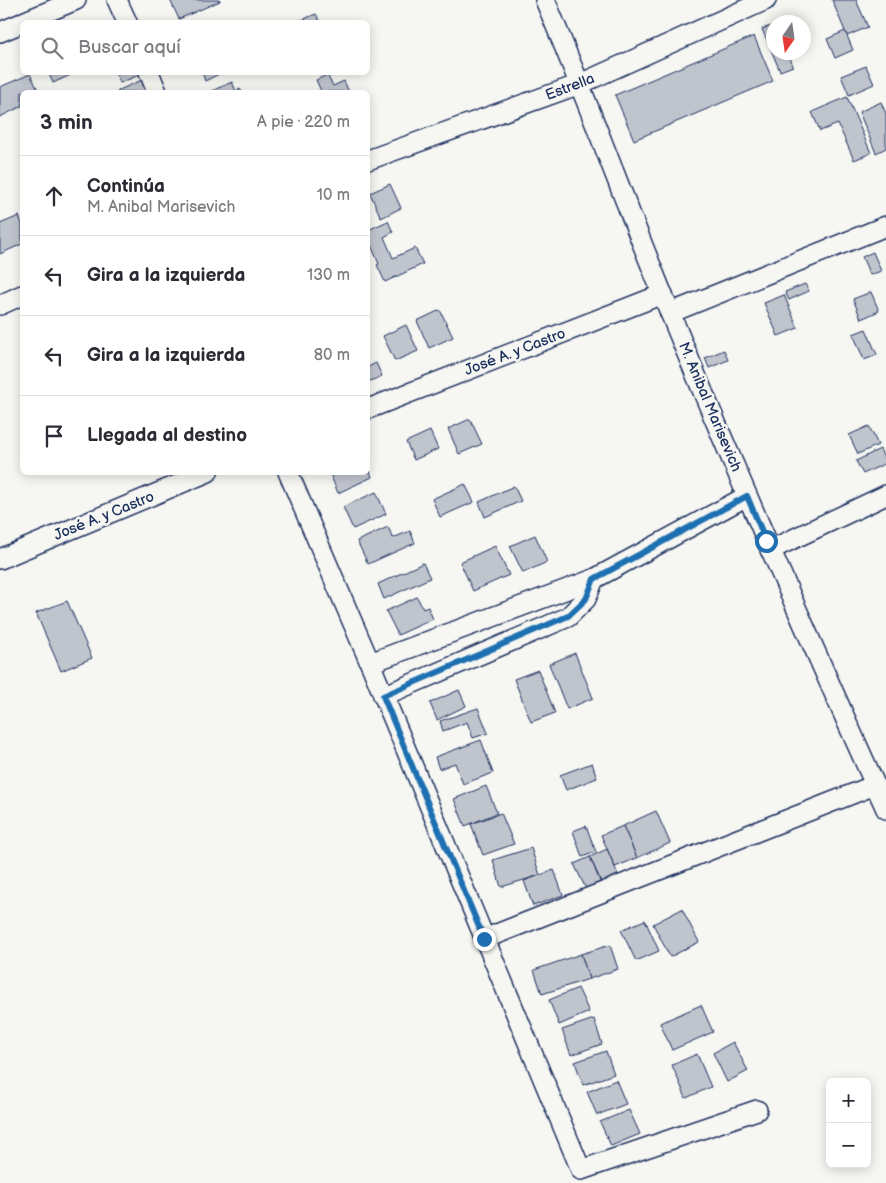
<!DOCTYPE html>
<html lang="es">
<head>
<meta charset="utf-8">
<style>
  body { margin:0; font-family:"Balsamiq Sans",sans-serif; background:#f2f2f3; color:#2b2b33 }
  .controls { position:absolute; right:15px; bottom:15px; display:grid; overflow:hidden; border-radius:8px; box-shadow:0 2px 12px #0003 }
  .controls button { width:45px; height:45px; display:grid; place-items:center; padding:0; border:0; border-bottom:1px solid #e1e1e2; background:#fff; color:#2b2b33; font:25px sans-serif }
  .compass { position:absolute; left:766px; top:15px; width:45px; height:45px; border-radius:50%; background:#fff; box-shadow:0 2px 12px #0003; rotate:193deg }
  .stop { position:absolute; width:15px; height:15px; margin:-11px; border:4px solid #1f6fb2; border-radius:50%; background:#fff }
  .stop.end { background:#1f6fb2; border-color:#fff; box-shadow:0 1px 5px #0008 }
  .list { margin:0; padding:0; list-style:none }
  h2 { display:flex; justify-content:space-between; align-items:center; height:65px; margin:0; padding:0 20px; font-size:21px }
  h2 small { font-size:16px; font-weight:400; color:#7c7c81 }
  .list li { display:grid; grid-template-columns:32px 1fr auto; gap:15px; align-items:center; box-sizing:border-box; height:80px; padding:0 20px; border-top:1px solid #e1e1e2 }
  .list b { display:block; font-size:19px; white-space:nowrap }
  .list p { margin:0; font-size:16px; white-space:nowrap; color:#7c7c81 }
  .list em { font-size:16px; font-style:normal; color:#7c7c81 }
  .icon { flex:none; width:28px; height:28px; fill:none; stroke:currentColor; stroke-width:2; stroke-linecap:round; stroke-linejoin:round }
  .map { position:relative; flex:none; width:886px; height:1183px; overflow:hidden }
  .search { position:absolute; background:#fff; box-shadow:0 2px 12px #0003; left:20px; top:20px; width:350px; height:55px; display:flex; align-items:center; gap:12px; box-sizing:border-box; padding:0 18px; border-radius:8px; color:#7c7c81; font-size:19px }
  .panel { position:absolute; background:#fff; box-shadow:0 2px 12px #0003; left:20px; top:90px; width:350px; height:385px; border-radius:8px }
  .map>svg:first-child { display:block }
  .building { fill:#c0c4cd; stroke:#1b2f5e }
  .lines { fill:none; stroke-linecap:round; stroke-linejoin:round }
  .minor-casing { stroke:#1b2f5e; stroke-width:22 }
  .minor { stroke:#f6f6f2; stroke-width:19 }
  .route { stroke:#1f6fb2; stroke-width:6 }
  .labels { text-anchor:middle; dominant-baseline:central; stroke-width:5; stroke-linejoin:round; paint-order:stroke }
  .street-label { font-size:15px; fill:#1b2f5e; stroke:#f6f6f2 }
</style>
</head>
<body>
<div class="map">
<svg width="886" height="1183" viewBox="0 0 886 1183">
  <rect width="100%" height="100%" fill="#f6f6f2"/>
  <filter id="ink" filterUnits="userSpaceOnUse"><feTurbulence type="fractalNoise" baseFrequency=".02" numOctaves="2"/><feDisplacementMap in="SourceGraphic" scale="10" xChannelSelector="R" yChannelSelector="G"/><feConvolveMatrix kernelMatrix="1 2 1 2 8 2 1 2 1" color-interpolation-filters="sRGB"/></filter>
  <g filter="url(#ink)">
    <!-- building -->
    <g class="building">
      <path d="M170 0H220V1L179 19Z"/>
      <path d="M832 0H856L868 27 847 36Z"/>
      <path d="M316 14 320 22H297Z"/>
      <path d="M774 25V52H788L793 66 780 71 762 29Z"/>
      <path d="M845 31 853 50 835 58 827 39Z"/>
      <path d="M754 36 773 81 634 140 615 95Z"/>
      <path d="M866 66 874 84 849 95 841 76Z"/>
      <path d="M48 72H77L53 83Z"/>
      <path d="M115 72H141L142 74 120 83Z"/>
      <path d="M202 72H223L205 81Z"/>
      <path d="M30 74 39 92H22V106L0 117V87Z"/>
      <path d="M327 75 333 86 344 81 349 92H320L321 91 316 80Z"/>
      <path d="M144 79 150 92H118L117 91Z"/>
      <path d="M232 82 236 91 240 89 242 92H209Z"/>
      <path d="M847 97 871 153 854 160 838 124 820 131 812 112Z"/>
      <path d="M881 102 886 114V148L876 153 859 112Z"/>
      <path d="M390 184 401 208 381 218 370 193Z"/>
      <path d="M19 216 22 224V244L0 254V224Z"/>
      <path d="M388 221 393 232 384 237 393 258 415 248 423 264 385 282 377 265 379 264 368 238V230Z"/>
      <path d="M873 252 881 271 870 275 862 257Z"/>
      <path d="M805 284 809 291 789 300 785 292Z"/>
      <path d="M871 292 879 311 861 319 853 299Z"/>
      <path d="M784 295 798 328 778 336 764 303Z"/>
      <path d="M440 310 453 337 429 348 417 321Z"/>
      <path d="M406 325 418 351 395 361 383 336Z"/>
      <path d="M866 329 877 355 864 360 853 334Z"/>
      <path d="M724 350 728 360 709 368 705 358Z"/>
      <path d="M376 363 382 376 368 382V367Z"/>
      <path d="M470 419 482 444 459 454 448 429Z"/>
      <path d="M869 426 878 445 858 454 849 435Z"/>
      <path d="M430 431 438 449 414 460 406 442Z"/>
      <path d="M880 449 886 463 863 474 856 461Z"/>
      <path d="M368 466 372 477 338 493 330 474 333 472H368Z"/>
      <path d="M465 484 474 502 440 517 432 499Z"/>
      <path d="M514 486 521 501 485 517 479 502Z"/>
      <path d="M376 492 386 514 353 529 343 507Z"/>
      <path d="M388 527 393 538 410 531 415 543 368 564 357 541Z"/>
      <path d="M535 535 547 562 523 573 510 546Z"/>
      <path d="M495 546 509 575 473 591 460 562Z"/>
      <path d="M423 563 430 578 384 599 378 584Z"/>
      <path d="M417 597 423 609 428 607 433 619 398 635 386 611Z"/>
      <path d="M67 601 92 658 61 671 36 613Z"/>
      <path d="M575 653 593 698 567 709 549 664Z"/>
      <path d="M538 670 555 713 531 722 514 679Z"/>
      <path d="M459 690 466 706 437 720 430 703Z"/>
      <path d="M478 708 488 733 473 738 467 722 443 731 440 721Z"/>
      <path d="M481 740 493 773 463 784 455 763 439 769 435 757Z"/>
      <path d="M592 763 597 778 566 790 560 775Z"/>
      <path d="M486 786 497 813 465 826 454 799Z"/>
      <path d="M656 811 670 843 637 858 623 826Z"/>
      <path d="M501 813 514 844 483 855 471 824Z"/>
      <path d="M586 826 596 852 582 857 573 831Z"/>
      <path d="M623 826 637 858 615 867 601 835Z"/>
      <path d="M531 848 540 875 501 887 493 860Z"/>
      <path d="M607 849 619 877 602 884 590 857Z"/>
      <path d="M590 857 601 884 587 891 574 864Z"/>
      <path d="M554 870 563 895 533 906 524 881Z"/>
      <path d="M682 909 699 942 670 957 653 924Z"/>
      <path d="M645 920 659 951 636 961 621 930Z"/>
      <path d="M610 945 618 969 589 979 581 954Z"/>
      <path d="M581 954 589 979 542 994 534 970Z"/>
      <path d="M578 988 589 1012 559 1025 549 1000Z"/>
      <path d="M701 1005 713 1032 672 1050 660 1023Z"/>
      <path d="M594 1019 602 1044 571 1055 562 1030Z"/>
      <path d="M733 1042 748 1071 727 1082 713 1053Z"/>
      <path d="M606 1051 614 1074 583 1085 575 1062Z"/>
      <path d="M697 1054 711 1087 686 1098 672 1065Z"/>
      <path d="M616 1080 626 1104 597 1115 587 1092Z"/>
      <path d="M629 1110 640 1134 611 1146 600 1122Z"/>
    </g>
    <g class="lines">
      <!-- minor casing -->
      <g class="minor-casing">
        <g id="minor">
          <path d="M117 0 127 22"/>
          <path d="M545 0C589 104 628 211 671 315 739 481 812 645 886 809"/>
          <path d="M23 22 76 0"/>
          <path d="M0 32 22 23"/>
          <path d="M149 72 157 92"/>
          <path d="M368 160 580 84 766 0"/>
          <path d="M0 305 22 295"/>
          <path d="M670 313 886 226"/>
          <path d="M368 409 663 294"/>
          <path d="M288 472 370 663 581 1170 757 1110"/>
          <path d="M770 550 886 495"/>
          <path d="M0 559 208 472"/>
          <path d="M594 579 747 496"/>
          <path d="M370 663 594 579 586 599 568 617 383 696"/>
          <path d="M484 939 875 785"/>
        </g>
      </g>
      <!-- minor -->
      <use href="#minor" class="minor"/>
    </g>
  </g>
  <g class="lines" filter="url(#ink)">
    <!-- route -->
    <path class="route" d="M484 939 383 696 568 616 586 599 594 579 747 496 766 541"/>
  </g>
  <g class="labels">
    <!-- street labels -->
    <g class="street-label">
      <text transform="translate(570 87) rotate(-21)">Estrella</text>
      <text transform="translate(515 352) rotate(-21)">José A. y Castro</text>
      <text transform="translate(710 407) rotate(67)">M. Anibal Marisevich</text>
      <text transform="translate(104 516) rotate(-22)">José A. y Castro</text>
    </g>
  </g>
</svg>
<div class="controls">
<button>+</button>
<button>−</button>
</div>
<svg class="compass" viewBox="-18 -18 36 36"><path d="M0-13l5 13h-10z" fill="#e53935"/><path d="M0 13l5-13h-10z" fill="#7c7c81"/></svg>
<div class="stop" style="left:766px;top:541px"></div>
<div class="stop end" style="left:484px;top:939px"></div>
<div class="search"><svg class="icon" aria-label="search" viewBox="0 0 24 24"><circle cx="10" cy="10" r="6"/><path d="M15 15l6 6"/></svg>Buscar aquí</div>
<section class="panel">
<h2>3 min<small>A pie · 220 m</small></h2>
<ul class="list">
<li><svg class="icon" aria-label="ahead" viewBox="0 0 24 24"><path d="M12 20V5M6 11l6-6 6 6"/></svg><div><b>Continúa</b><p>M. Anibal Marisevich</p></div><em>10 m</em></li>
<li><svg class="icon" aria-label="left" viewBox="0 0 24 24"><path d="M17 20v-9H6M10 6l-5 5 5 5"/></svg><div><b>Gira a la izquierda</b></div><em>130 m</em></li>
<li><svg class="icon" aria-label="left" viewBox="0 0 24 24"><path d="M17 20v-9H6M10 6l-5 5 5 5"/></svg><div><b>Gira a la izquierda</b></div><em>80 m</em></li>
<li><svg class="icon" aria-label="arrive" viewBox="0 0 24 24"><path d="M6 21V4h12l-3 4 3 4H6"/></svg><div><b>Llegada al destino</b></div></li>
</ul>
</section>
</div>
</body>
</html>
